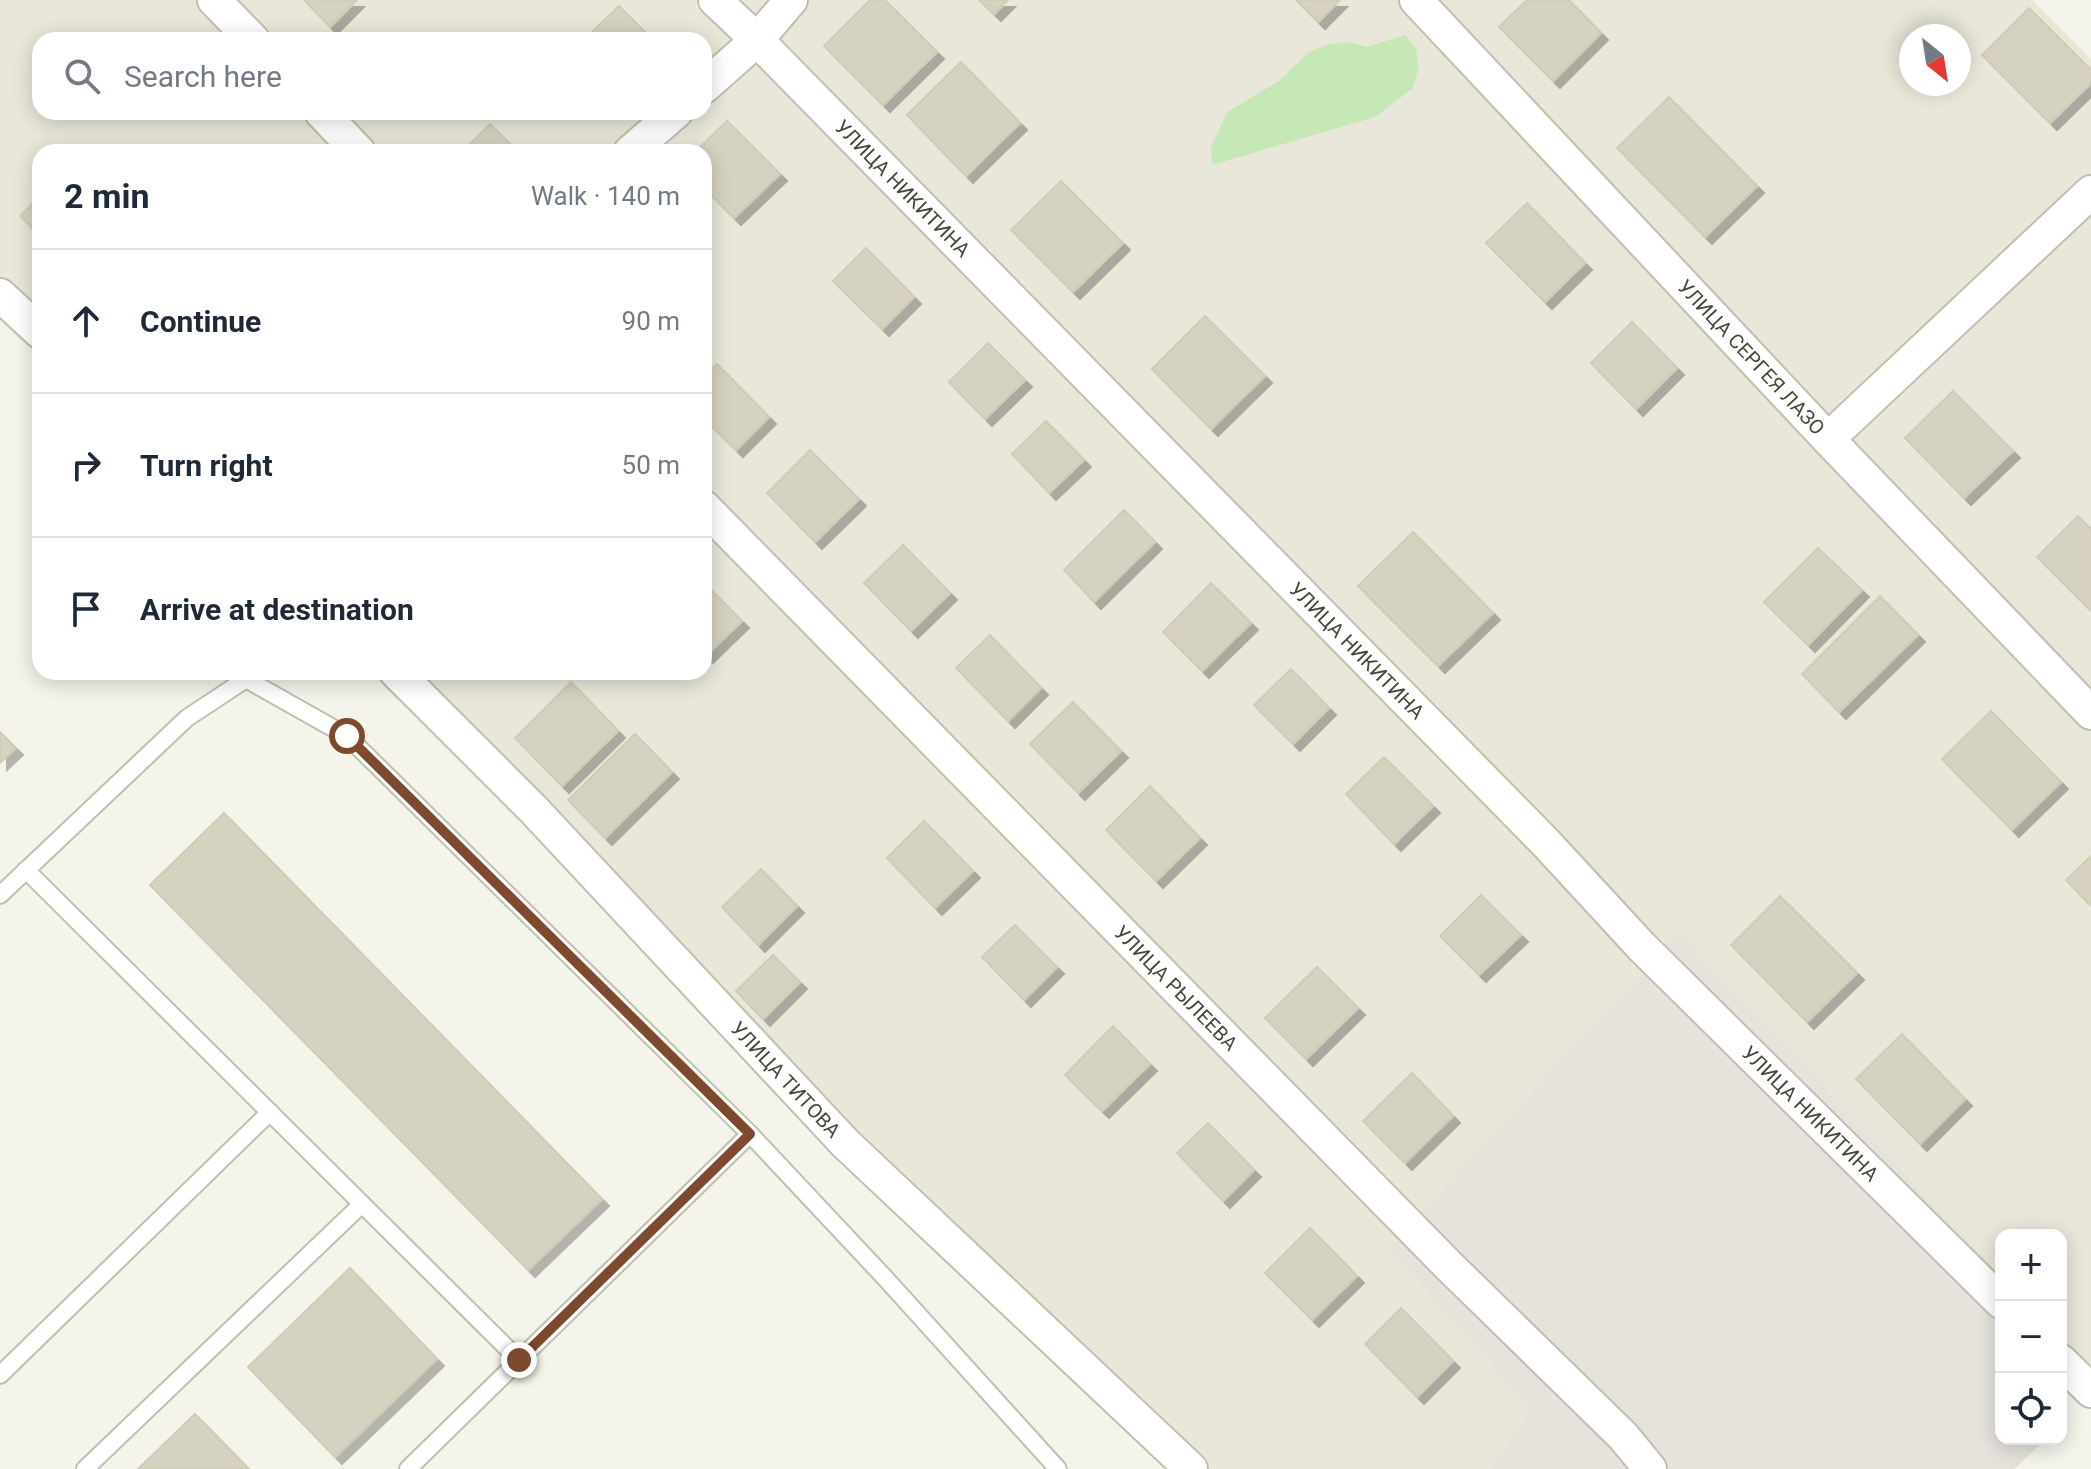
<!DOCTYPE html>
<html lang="en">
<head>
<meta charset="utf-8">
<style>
  body { margin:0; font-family:Roboto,sans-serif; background:#f6f6f7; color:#1f2937 }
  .controls { position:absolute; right:24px; bottom:24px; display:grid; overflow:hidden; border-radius:16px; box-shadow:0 4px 20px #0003 }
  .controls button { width:72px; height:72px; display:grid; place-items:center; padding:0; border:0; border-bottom:2px solid #e0e1e3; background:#fff; color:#1f2937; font:40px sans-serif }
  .compass { position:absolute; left:1899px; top:24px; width:72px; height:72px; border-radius:50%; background:#fff; box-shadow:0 4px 20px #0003; rotate:150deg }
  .stop { position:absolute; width:24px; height:24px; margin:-18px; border:6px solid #7d492f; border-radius:50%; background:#fff }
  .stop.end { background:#7d492f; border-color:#fff; box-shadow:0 2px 8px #0008 }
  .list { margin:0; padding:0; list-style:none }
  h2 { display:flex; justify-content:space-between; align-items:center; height:104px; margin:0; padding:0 32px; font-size:34px }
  h2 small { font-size:26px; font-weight:400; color:#747a83 }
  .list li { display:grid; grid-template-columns:52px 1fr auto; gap:24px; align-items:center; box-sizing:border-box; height:144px; padding:0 32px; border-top:2px solid #e0e1e3 }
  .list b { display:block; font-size:30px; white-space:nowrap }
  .list em { font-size:26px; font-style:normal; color:#747a83 }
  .icon { flex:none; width:44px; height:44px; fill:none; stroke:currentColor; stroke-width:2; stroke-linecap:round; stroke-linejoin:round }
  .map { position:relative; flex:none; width:2091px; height:1469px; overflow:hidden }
  .search { position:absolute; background:#fff; box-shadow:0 4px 20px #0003; left:32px; top:32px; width:680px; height:88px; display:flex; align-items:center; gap:20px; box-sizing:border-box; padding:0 28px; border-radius:24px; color:#747a83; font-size:30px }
  .panel { position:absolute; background:#fff; box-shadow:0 4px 20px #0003; left:32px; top:144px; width:680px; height:536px; border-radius:24px }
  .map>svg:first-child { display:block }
  .residential { fill:#e8e7d9; fill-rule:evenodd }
  .industrial { fill:#e5e3dc }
  .green { fill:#c6e7b6 }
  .building { fill:#d6d2c1; stroke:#d1ccb4; stroke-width:2; filter:url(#shadow) }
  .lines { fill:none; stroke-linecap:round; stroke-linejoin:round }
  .service-casing { stroke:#c0bead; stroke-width:20 }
  .minor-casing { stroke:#c0bead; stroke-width:36 }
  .service { stroke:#fff; stroke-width:16 }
  .minor { stroke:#fff; stroke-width:32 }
  .route { stroke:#7d492f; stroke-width:10 }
  .labels { text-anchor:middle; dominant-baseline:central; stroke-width:8; stroke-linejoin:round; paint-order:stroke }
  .street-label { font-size:20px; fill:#494639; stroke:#fff }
</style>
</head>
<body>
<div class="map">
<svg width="2091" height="1469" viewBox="0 0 2091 1469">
  <defs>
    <filter id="shadow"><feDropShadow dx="7" dy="7" stdDeviation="0" flood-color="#0004"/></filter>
  </defs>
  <rect width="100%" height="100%" fill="#f5f4eb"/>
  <!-- residential -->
  <path class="residential" d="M0 0H2032L2091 59V1370L2061 1338V1235H2001V1275L1679 934 1532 1409 1490 1469H1205L369 672H704V152H40V358L0 320ZM1911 36H1959V84H1911ZM40 40H704V112H40Z"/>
  <!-- industrial -->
  <path class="industrial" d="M1679 933 2001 1275V1439H2046L2014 1469H1490L1531 1409 1389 1248Z"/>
  <!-- green -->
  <path class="green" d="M1405 35 1416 50 1419 67 1413 88 1375 117 1212 165 1211 147 1227 112 1279 81 1308 53 1325 45 1348 42 1367 47Z"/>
  <!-- building -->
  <g class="building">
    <path d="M304 0H357L330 27Z"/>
    <path d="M870 0H885L937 52 883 105 824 46Z"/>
    <path d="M979 0H1008L994 14Z"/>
    <path d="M1296 0H1340L1318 22Z"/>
    <path d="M1527 0H1569L1601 33 1553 81 1499 27Z"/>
    <path d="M619 6 653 40H591L587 37Z"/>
    <path d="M2029 8 2091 70V83L2050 123 1982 55Z"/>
    <path d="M961 62 1020 123 966 176 907 115Z"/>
    <path d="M1669 97 1757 186 1705 237 1617 148Z"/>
    <path d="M727 121 780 174 734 218 704 188V152H695Z"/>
    <path d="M490 124 518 152H462Z"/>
    <path d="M1061 181 1123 243 1073 292 1011 230Z"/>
    <path d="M40 196V236L20 216Z"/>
    <path d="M1527 203 1585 263 1545 302 1486 243Z"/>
    <path d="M866 248 914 297 882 329 833 281Z"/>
    <path d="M1205 316 1265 376 1211 429 1152 369Z"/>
    <path d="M1632 322 1677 368 1636 409 1591 363Z"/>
    <path d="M988 343 1025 380 985 419 949 382Z"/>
    <path d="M717 364 769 417 736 450 704 419V376Z"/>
    <path d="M1953 391 2013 451 1964 498 1905 438Z"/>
    <path d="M1046 421 1084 460 1049 493 1012 454Z"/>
    <path d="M810 450 859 499 815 542 767 493Z"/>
    <path d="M1124 510 1155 542 1094 602 1064 570Z"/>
    <path d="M2078 516 2091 530V611L2037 557Z"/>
    <path d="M1413 532 1493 613 1438 666 1358 586Z"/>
    <path d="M903 545 950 593 911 631 864 583Z"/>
    <path d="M1818 548 1862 590 1808 645 1764 602Z"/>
    <path d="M704 583 742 621 706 656 704 653Z"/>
    <path d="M1211 583 1251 623 1202 671 1163 632Z"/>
    <path d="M1880 596 1918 635 1839 712 1802 674Z"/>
    <path d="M990 635 1041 688 1008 721 956 668Z"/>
    <path d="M1291 669 1329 708 1293 744 1254 705Z"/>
    <path d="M571 682 618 731 562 786 515 738Z"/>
    <path d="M1073 702 1121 751 1078 793 1030 744Z"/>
    <path d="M1991 711 2061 782 2012 830 1942 759Z"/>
    <path d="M0 732 16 748 0 763Z"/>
    <path d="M635 734 672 772 605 838 568 800Z"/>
    <path d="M1384 757 1433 806 1394 844 1346 794Z"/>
    <path d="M1150 786 1200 838 1156 881 1106 830Z"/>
    <path d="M224 813 602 1199 528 1270 150 885Z"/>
    <path d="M924 821 973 871 935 908 887 858Z"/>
    <path d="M2091 856V906L2066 880Z"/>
    <path d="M761 869 797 906 758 945 722 907Z"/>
    <path d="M1481 895 1521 935 1479 975 1440 936Z"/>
    <path d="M1780 896 1857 973 1807 1022 1731 945Z"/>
    <path d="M1015 925 1057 967 1024 1000 982 957Z"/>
    <path d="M773 955 800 982 763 1019 736 991Z"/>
    <path d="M1317 967 1358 1008 1306 1059 1265 1018Z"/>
    <path d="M1113 1026 1150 1064 1102 1111 1065 1075Z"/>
    <path d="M1902 1034 1965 1099 1920 1144 1856 1079Z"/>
    <path d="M1412 1073 1453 1116 1405 1163 1363 1121Z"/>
    <path d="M1208 1123 1254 1170 1223 1201 1177 1153Z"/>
    <path d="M1310 1228 1357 1276 1312 1320 1265 1273Z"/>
    <path d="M350 1268 437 1359 335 1457 248 1367Z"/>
    <path d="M1401 1308 1453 1361 1417 1397 1365 1344Z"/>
    <path d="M195 1414 249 1469H138Z"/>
  </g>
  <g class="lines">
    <!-- service casing -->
    <g class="service-casing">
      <g id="service">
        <path d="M246 679 347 736 750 1134 886 1279 1058 1469"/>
        <path d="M26 870 519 1360"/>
        <path d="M0 895 187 718 246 679"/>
        <path d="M0 1375 270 1112"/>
        <path d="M85 1469 362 1204"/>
        <path d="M408 1469 750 1134"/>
      </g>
    </g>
    <!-- minor casing -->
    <g class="minor-casing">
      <g id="minor">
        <path d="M214 0 253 40"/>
        <path id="s1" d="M715 0 757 40 1546 843 1641 946 2001 1302"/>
        <path id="s2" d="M1416 0 1828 439 2091 713"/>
        <path d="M704 87 757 40 791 0"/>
        <path d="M321 112 359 152"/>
        <path d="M630 152 676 112"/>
        <path d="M0 295 40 332"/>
        <path d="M1828 439 2091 192"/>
        <path id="s3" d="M704 507 1449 1266 1623 1436 1650 1469"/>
        <path id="s4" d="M396 672 533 809 845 1143 1191 1469"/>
        <path d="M2061 1361 2091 1391"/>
      </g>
    </g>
    <!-- service -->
    <use href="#service" class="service"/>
    <!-- minor -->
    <use href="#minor" class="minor"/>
  </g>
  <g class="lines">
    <!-- route -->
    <path class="route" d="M347 736 750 1134 519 1360"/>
  </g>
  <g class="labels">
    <!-- street labels -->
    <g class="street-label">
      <text stroke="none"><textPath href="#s1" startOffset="266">УЛИЦА НИКИТИНА</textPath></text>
      <text stroke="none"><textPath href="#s2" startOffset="490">УЛИЦА СЕРГЕЯ ЛАЗО</textPath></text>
      <text stroke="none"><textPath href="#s1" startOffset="914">УЛИЦА НИКИТИНА</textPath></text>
      <text stroke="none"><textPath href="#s3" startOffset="674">УЛИЦА РЫЛЕЕВА</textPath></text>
      <text stroke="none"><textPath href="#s4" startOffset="564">УЛИЦА ТИТОВА</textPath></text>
      <text stroke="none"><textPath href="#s1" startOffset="1562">УЛИЦА НИКИТИНА</textPath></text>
    </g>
  </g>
</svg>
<div class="controls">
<button>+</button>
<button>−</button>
<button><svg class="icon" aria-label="locate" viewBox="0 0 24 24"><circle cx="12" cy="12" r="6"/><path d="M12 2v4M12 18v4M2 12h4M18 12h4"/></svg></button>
</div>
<svg class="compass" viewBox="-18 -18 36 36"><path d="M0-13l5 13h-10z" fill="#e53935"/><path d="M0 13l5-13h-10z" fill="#747a83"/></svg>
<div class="stop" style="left:347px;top:736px"></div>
<div class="stop end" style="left:519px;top:1360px"></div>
<div class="search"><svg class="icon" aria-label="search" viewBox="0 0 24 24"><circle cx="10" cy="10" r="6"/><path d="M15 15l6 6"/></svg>Search here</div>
<section class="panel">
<h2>2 min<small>Walk · 140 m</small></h2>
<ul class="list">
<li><svg class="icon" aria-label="ahead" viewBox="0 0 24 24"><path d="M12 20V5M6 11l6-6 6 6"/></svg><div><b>Continue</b></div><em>90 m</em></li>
<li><svg class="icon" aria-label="right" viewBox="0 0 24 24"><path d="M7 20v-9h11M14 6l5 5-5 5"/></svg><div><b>Turn right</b></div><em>50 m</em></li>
<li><svg class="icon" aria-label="arrive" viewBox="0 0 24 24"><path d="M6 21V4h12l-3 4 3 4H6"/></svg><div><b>Arrive at destination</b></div></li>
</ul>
</section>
</div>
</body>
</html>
